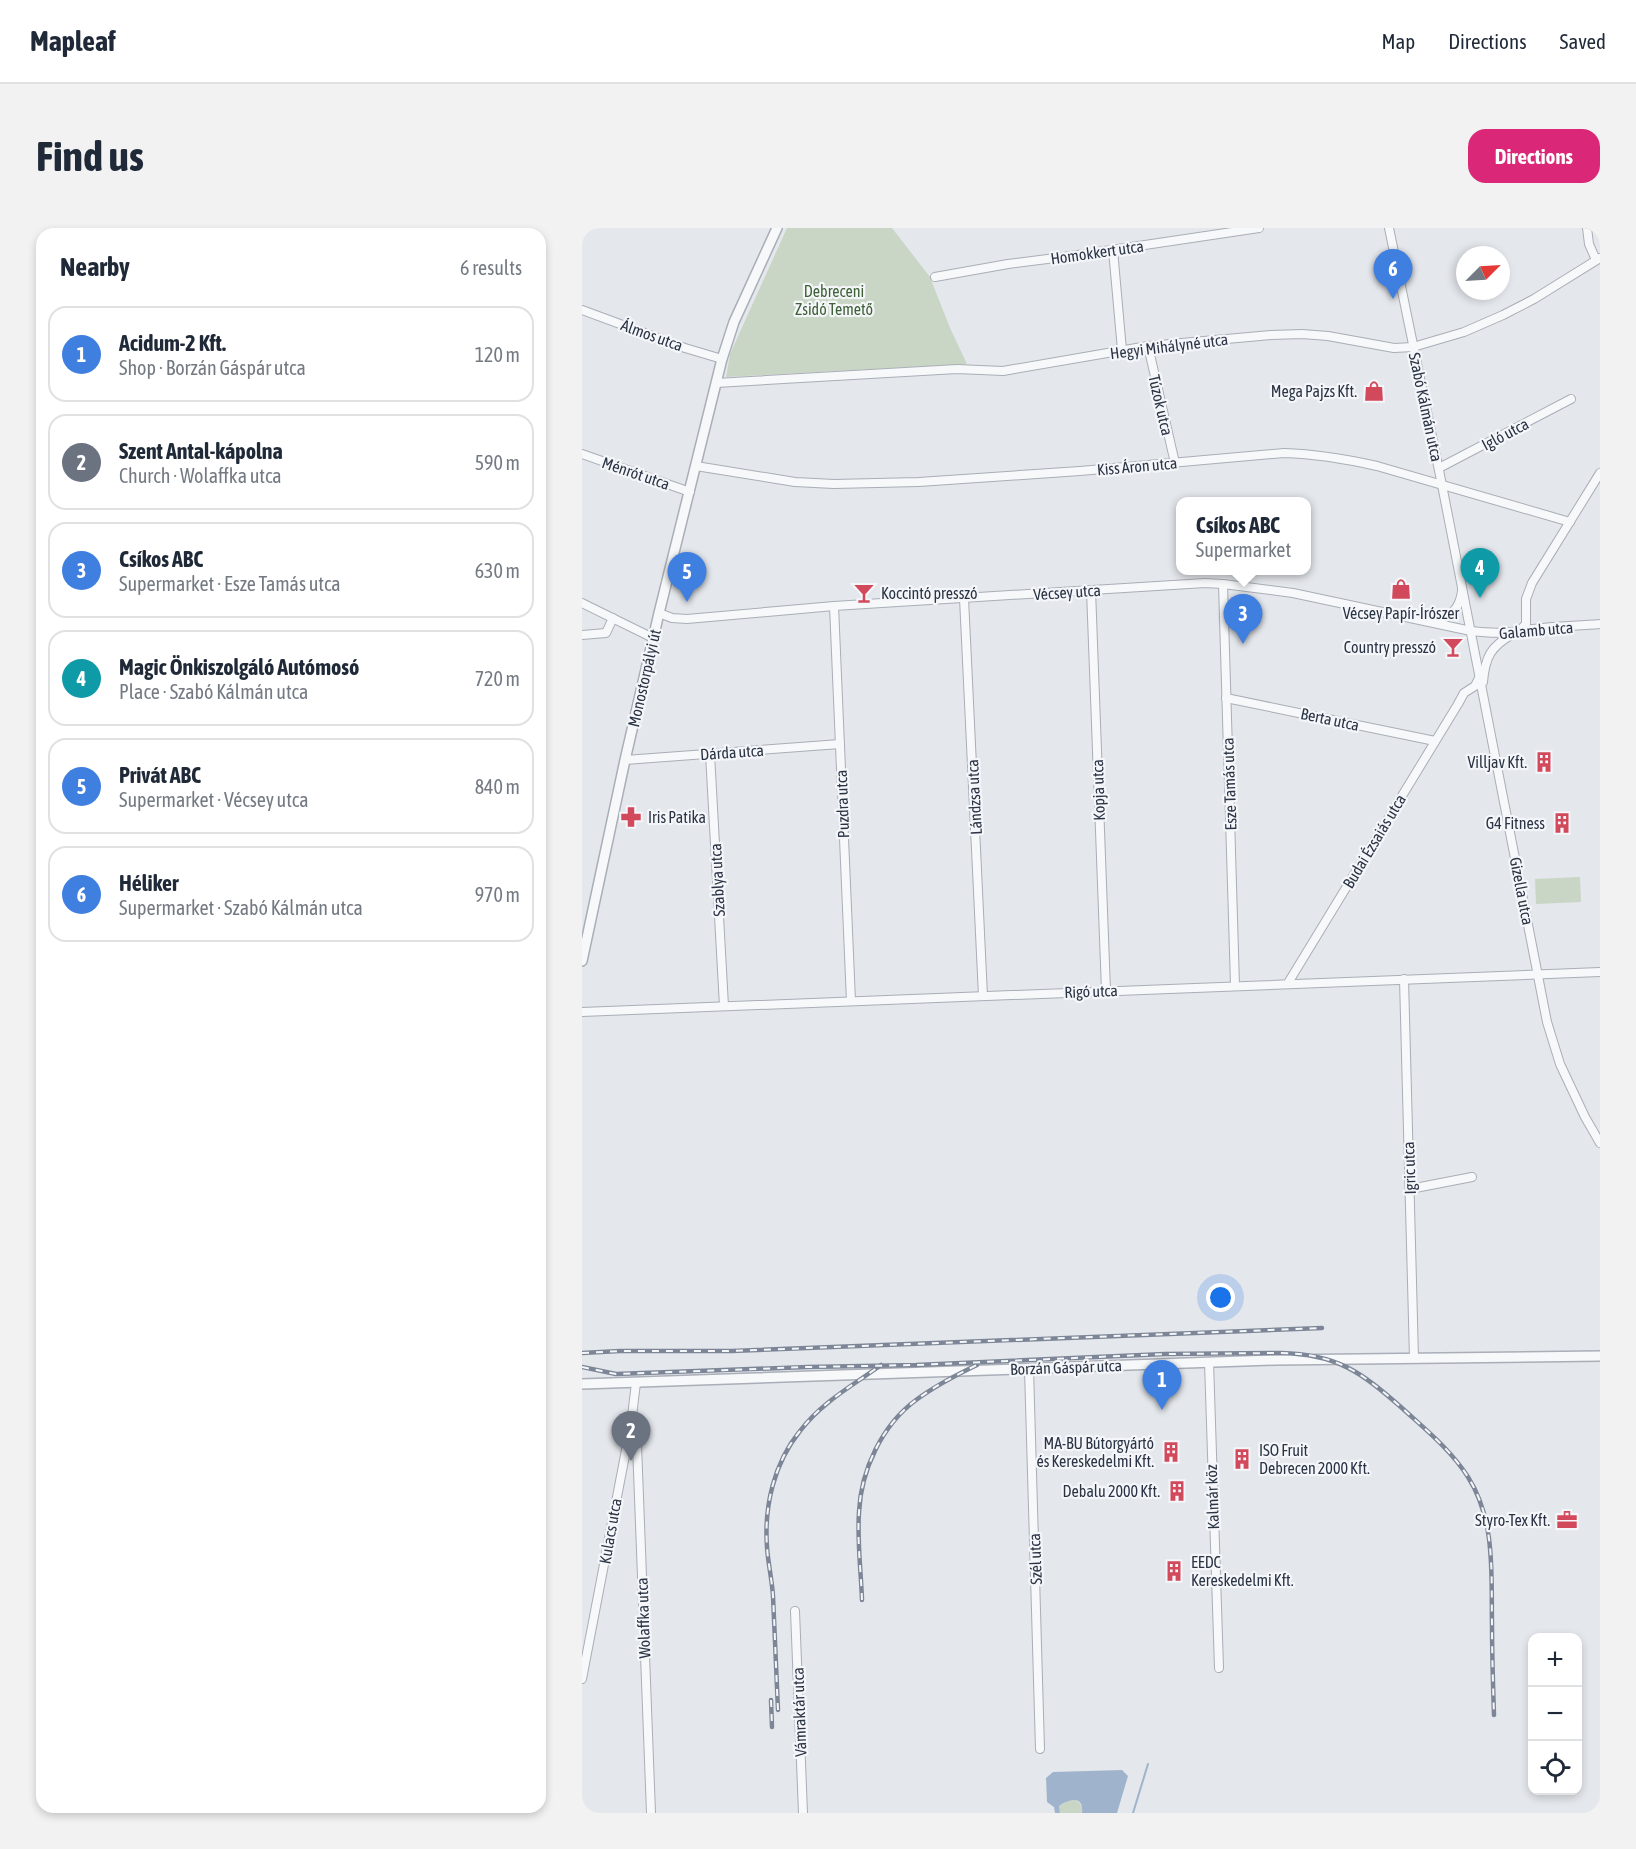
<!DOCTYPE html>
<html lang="en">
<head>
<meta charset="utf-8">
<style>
  body { margin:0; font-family:"Asap Condensed",sans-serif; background:#f2f2f3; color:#1f2937 }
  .controls { position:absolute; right:18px; bottom:18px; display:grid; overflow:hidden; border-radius:12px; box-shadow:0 3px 9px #0003 }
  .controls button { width:54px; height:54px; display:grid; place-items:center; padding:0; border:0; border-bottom:2px solid #e0e1e3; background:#fff; color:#1f2937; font:30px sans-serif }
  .compass { position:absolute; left:874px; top:18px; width:54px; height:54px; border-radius:50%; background:#fff; box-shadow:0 3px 9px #0003; rotate:66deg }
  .you { position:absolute; left:639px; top:1070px; width:21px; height:21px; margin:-15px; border:4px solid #fff; border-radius:50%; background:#1a73e8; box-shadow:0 0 0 9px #1a73e833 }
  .badge { display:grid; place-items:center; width:39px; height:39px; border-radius:50%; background:#db2777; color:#fff; font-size:20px; font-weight:700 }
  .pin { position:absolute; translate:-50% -50px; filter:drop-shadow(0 2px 3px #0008) }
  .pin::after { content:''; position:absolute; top:32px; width:21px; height:18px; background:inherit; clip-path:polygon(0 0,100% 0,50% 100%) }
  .popup { position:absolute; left:594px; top:269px; width:135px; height:78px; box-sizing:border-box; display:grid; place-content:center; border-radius:12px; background:#fff; filter:drop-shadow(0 2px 4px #0005); font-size:20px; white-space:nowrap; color:#747a83 }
  .popup b { font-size:22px; color:#1f2937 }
  .popup::after { content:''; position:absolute; left:50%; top:100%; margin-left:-12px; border:12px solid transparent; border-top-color:#fff }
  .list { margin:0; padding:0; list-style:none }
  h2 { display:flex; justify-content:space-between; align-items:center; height:78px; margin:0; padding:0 24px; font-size:26px }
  h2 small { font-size:20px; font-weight:400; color:#747a83 }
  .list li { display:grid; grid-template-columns:39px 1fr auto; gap:18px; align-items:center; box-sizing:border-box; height:96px; margin:0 12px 12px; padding:0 12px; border:2px solid #e0e1e3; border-radius:18px }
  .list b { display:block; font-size:22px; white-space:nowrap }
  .list p { margin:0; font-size:20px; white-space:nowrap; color:#747a83 }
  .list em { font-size:20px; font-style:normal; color:#747a83 }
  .icon { flex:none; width:33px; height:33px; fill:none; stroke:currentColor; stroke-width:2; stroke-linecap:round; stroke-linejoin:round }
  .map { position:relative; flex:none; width:1018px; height:1585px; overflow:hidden; border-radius:18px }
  header { display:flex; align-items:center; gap:36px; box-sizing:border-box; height:84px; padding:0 30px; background:#fff; border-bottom:2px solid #e0e1e3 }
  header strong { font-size:28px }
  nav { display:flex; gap:33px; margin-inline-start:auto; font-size:21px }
  .intro { display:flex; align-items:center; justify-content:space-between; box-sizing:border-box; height:144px; padding:0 36px }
  h1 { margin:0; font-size:42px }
  .button { padding:15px 27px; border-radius:18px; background:#db2777; color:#fff; font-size:21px; font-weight:700 }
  main { display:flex; gap:36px; padding:0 36px }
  aside { flex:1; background:#fff; border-radius:18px; box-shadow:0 3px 9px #0003 }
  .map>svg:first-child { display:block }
  .green { fill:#c9d6c5 }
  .water { fill:#9fb4cc }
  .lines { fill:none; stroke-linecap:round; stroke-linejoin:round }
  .stream { stroke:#9fb4cc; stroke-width:2 }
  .minor-casing { stroke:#a9aeb7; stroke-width:10 }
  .tertiary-casing { stroke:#a9aeb7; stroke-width:12 }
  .minor { stroke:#f7f8fa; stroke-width:8 }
  .tertiary { stroke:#f7f8fa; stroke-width:9 }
  .rail-casing { stroke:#7d8696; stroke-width:4.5 }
  .rail { stroke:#f4f6f9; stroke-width:2; stroke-dasharray:7; stroke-linecap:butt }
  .labels { text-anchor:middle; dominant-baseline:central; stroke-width:4.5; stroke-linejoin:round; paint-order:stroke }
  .street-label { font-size:16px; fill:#2b3445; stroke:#f4f6f9 }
  .park-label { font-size:16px; fill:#3f6138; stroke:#f4f6f9 }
  .poi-label { font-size:16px; fill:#2b3445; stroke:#f4f6f9; text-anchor:end }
</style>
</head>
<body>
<header>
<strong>Mapleaf</strong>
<nav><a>Map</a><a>Directions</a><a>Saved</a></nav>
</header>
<div class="intro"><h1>Find us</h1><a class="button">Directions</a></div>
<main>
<aside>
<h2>Nearby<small>6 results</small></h2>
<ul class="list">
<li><span class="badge" style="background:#3f7fe0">1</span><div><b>Acidum-2 Kft.</b><p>Shop · Borzán Gáspár utca</p></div><em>120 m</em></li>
<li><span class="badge" style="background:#6b7280">2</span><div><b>Szent Antal-kápolna</b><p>Church · Wolaffka utca</p></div><em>590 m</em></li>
<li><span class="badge" style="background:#3f7fe0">3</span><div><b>Csíkos ABC</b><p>Supermarket · Esze Tamás utca</p></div><em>630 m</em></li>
<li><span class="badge" style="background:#0f9aa8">4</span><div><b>Magic Önkiszolgáló Autómosó</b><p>Place · Szabó Kálmán utca</p></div><em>720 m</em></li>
<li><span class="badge" style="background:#3f7fe0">5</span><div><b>Privát ABC</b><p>Supermarket · Vécsey utca</p></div><em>840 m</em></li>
<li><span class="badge" style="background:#3f7fe0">6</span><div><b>Héliker</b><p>Supermarket · Szabó Kálmán utca</p></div><em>970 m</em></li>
</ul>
</aside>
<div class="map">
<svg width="1018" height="1585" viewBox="0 0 1018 1585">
  <rect width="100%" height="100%" fill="#e4e7ec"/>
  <!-- green -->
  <g class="green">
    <path d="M205 0H310L348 49 368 100 385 136 144 149 148 126Z"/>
    <path d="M998 649 999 674 954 676 953 651Z"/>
    <path d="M491 1571C498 1574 501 1577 500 1585H478L477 1578 486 1572Z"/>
  </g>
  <!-- water -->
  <path class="water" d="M540 1542 546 1548 535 1585H500C502 1567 487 1571 477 1578L478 1585H473L472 1579 465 1574 464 1550 471 1544Z"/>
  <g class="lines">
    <!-- stream -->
    <path class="stream" d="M551 1585 566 1536"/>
    <!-- minor casing -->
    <g class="minor-casing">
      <g id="minor">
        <path d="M807 0 860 257 965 794 978 836 1003 889 1018 915"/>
        <path d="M1005 0 1007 16 1014 32"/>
        <path d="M531 22 540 122"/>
        <path d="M353 49 426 36 489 28 677 0"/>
        <path d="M0 82 103 120 140 131"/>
        <path d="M566 118 593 235"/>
        <path d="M134 155 375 141 421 143 566 118 689 107 720 106 746 108 812 120 831 119 882 104 921 87 952 71 1018 30"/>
        <path d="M0 226 108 264"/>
        <path d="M114 238 213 254 252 256 337 254 498 243 702 225C734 226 764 231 795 238L988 294"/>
        <path d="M857 240 989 171"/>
        <path d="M641 356 653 757"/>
        <path d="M509 362 524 763"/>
        <path d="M382 370 401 768"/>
        <path d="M0 375 71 410"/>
        <path d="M252 378 269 773"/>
        <path d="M77 385 90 390 105 391 252 378 623 355 641 356 711 365 889 403C915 406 927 405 951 401 973 398 996 398 1018 396"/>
        <path d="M852 394C869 390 878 380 880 363"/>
        <path d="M937 403 944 396V371L950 355 1018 245"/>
        <path d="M0 407 24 405 31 390"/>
        <path d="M901 454C903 429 909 418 931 406"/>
        <path d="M644 470 853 513"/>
        <path d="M128 526 142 778"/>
        <path d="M43 532 258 516"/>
        <path d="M822 751 832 1130"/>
        <path d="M706 755 876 476 882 465 893 458 897 450"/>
        <path d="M0 784 1018 744"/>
        <path d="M828 961 890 949"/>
        <path d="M627 1134 637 1440"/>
        <path d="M447 1141 458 1521"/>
        <path d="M49 1196 55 1217 69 1585"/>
        <path d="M213 1383 221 1585"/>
        <path d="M0 1451 49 1196 54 1155"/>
      </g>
    </g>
    <!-- tertiary casing -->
    <g class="tertiary-casing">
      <g id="tertiary">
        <path d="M0 733 43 532 77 385 140 131 152 94 195 0"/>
        <path d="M0 1156 693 1132 1018 1128"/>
      </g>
    </g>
    <!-- minor -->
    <use href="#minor" class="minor"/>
    <!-- tertiary -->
    <use href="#tertiary" class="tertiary"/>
    <!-- rail casing -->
    <g class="rail-casing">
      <g id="rail">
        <path d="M0 1125 38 1123H150L740 1100"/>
        <path d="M0 1139 34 1146 226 1139 334 1137 583 1126 699 1125C755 1126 779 1144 820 1180 843 1201 869 1222 886 1249 914 1293 909 1347 910 1396 910 1426 911 1457 912 1487"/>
        <path d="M280 1372C279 1343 275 1313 277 1284 279 1242 300 1197 334 1172 353 1158 374 1147 395 1137"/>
        <path d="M189 1472 190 1499"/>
        <path d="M196 1482C194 1444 193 1406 191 1368 190 1352 186 1335 185 1319 182 1278 192 1235 218 1203 240 1174 270 1158 299 1137"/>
      </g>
    </g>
    <!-- rail -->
    <use href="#rail" class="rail"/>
  </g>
  <!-- icons -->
  <defs>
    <g id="shop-bare" transform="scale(1.62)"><path d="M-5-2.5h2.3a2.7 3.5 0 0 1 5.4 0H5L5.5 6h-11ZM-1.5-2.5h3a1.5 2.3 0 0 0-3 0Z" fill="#d1495b" stroke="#f4f6f9" stroke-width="2.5" paint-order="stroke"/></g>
    <g id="bar-bare" transform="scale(1.62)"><path d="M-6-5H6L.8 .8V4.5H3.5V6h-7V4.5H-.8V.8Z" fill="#d1495b" stroke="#f4f6f9" stroke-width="2.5" paint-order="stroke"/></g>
    <g id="building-bare" transform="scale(1.62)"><path d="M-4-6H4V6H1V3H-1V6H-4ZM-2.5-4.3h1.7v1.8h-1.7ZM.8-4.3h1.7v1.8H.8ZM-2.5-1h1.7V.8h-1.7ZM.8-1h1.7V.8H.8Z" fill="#d1495b" stroke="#f4f6f9" stroke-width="2.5" paint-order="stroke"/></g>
    <g id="pharmacy-bare" transform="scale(1.62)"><path d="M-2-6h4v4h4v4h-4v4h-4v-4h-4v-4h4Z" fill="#d1495b" stroke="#f4f6f9" stroke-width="2.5" paint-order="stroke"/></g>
    <g id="office-bare" transform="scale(1.62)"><path d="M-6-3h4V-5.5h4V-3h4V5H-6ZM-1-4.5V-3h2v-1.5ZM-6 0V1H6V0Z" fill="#d1495b" stroke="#f4f6f9" stroke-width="2.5" paint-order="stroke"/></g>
  </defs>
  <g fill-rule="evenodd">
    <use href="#shop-bare" x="792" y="163"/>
    <use href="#shop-bare" x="819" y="361"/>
    <use href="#bar-bare" x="282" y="365"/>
    <use href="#bar-bare" x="871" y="419"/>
    <use href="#building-bare" x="962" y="534"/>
    <use href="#pharmacy-bare" x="49" y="589"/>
    <use href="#building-bare" x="980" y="595"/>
    <use href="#building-bare" x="589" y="1224"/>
    <use href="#building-bare" x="660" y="1231"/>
    <use href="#building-bare" x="595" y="1263"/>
    <use href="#office-bare" x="985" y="1292"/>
    <use href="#building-bare" x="592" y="1343"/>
  </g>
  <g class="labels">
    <!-- street labels -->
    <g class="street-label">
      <text transform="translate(515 24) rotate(-8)">Homokkert utca</text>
      <text transform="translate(70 107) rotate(20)">Álmos utca</text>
      <text transform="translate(587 118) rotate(-7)">Hegyi Mihályné utca</text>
      <text transform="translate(579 177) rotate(77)">Túzok utca</text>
      <text transform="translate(844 179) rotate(78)">Szabó Kálmán utca</text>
      <text transform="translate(923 206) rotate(-28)">Igló utca</text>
      <text transform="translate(555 238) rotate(-5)">Kiss Áron utca</text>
      <text transform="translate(54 245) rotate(19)">Ménrót utca</text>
      <text transform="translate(485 364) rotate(-4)">Vécsey utca</text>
      <text transform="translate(954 402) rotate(-5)">Galamb utca</text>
      <text transform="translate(62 450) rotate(-77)">Monostorpályi út</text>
      <text transform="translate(748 491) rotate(12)">Berta utca</text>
      <text transform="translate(150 524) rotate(-4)">Dárda utca</text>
      <text transform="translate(647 556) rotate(-92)">Esze Tamás utca</text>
      <text transform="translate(516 562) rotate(-92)">Kopja utca</text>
      <text transform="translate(392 569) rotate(-93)">Lándzsa utca</text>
      <text transform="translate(260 576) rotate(-92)">Puzdra utca</text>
      <text transform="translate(792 613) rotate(-59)">Budai Ézsaiás utca</text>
      <text transform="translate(135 652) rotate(-93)">Szablya utca</text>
      <text transform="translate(940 663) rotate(79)">Gizella utca</text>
      <text transform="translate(509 763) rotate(-2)">Rigó utca</text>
      <text transform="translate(827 940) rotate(-92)">Igric utca</text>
      <text transform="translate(484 1139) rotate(-2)">Borzán Gáspár utca</text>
      <text transform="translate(630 1269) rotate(-92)">Kalmár köz</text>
      <text transform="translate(28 1303) rotate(-80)">Kulacs utca</text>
      <text transform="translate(453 1331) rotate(-92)">Szél utca</text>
      <text transform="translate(61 1390) rotate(-92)">Wolaffka utca</text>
      <text transform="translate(217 1484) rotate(-92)">Vámraktár utca</text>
    </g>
    <!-- park labels -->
    <g class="park-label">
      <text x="252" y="63">Debreceni<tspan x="252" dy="18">Zsidó Temető</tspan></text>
    </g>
    <!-- poi labels -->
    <g class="poi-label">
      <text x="775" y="163">Mega Pajzs Kft.</text>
      <text x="299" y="365" text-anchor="start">Koccintó presszó</text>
      <text x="819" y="385" text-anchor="middle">Vécsey Papír-Írószer</text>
      <text x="854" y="419">Country presszó</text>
      <text x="945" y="534">Villjav Kft.</text>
      <text x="66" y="589" text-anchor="start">Iris Patika</text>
      <text x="963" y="595">G4 Fitness</text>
      <text x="572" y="1215">MA-BU Bútorgyártó<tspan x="572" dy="18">és Kereskedelmi Kft.</tspan></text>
      <text x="677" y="1222" text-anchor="start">ISO Fruit<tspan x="677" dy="18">Debrecen 2000 Kft.</tspan></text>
      <text x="578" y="1263">Debalu 2000 Kft.</text>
      <text x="968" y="1292">Styro-Tex Kft.</text>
      <text x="609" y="1334" text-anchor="start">EEDC<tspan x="609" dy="18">Kereskedelmi Kft.</tspan></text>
    </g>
  </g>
</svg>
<div class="controls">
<button>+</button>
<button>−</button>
<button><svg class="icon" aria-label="locate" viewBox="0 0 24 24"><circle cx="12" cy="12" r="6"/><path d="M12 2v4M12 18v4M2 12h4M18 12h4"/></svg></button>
</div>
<svg class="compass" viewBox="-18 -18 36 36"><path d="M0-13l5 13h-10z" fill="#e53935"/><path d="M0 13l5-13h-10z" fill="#747a83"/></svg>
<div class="you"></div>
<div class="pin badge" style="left:580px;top:1182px;background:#3f7fe0">1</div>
<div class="pin badge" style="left:49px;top:1233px;background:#6b7280">2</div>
<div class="pin badge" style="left:661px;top:416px;background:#3f7fe0">3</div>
<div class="popup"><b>Csíkos ABC</b>Supermarket</div>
<div class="pin badge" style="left:898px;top:370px;background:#0f9aa8">4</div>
<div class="pin badge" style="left:105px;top:374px;background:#3f7fe0">5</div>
<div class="pin badge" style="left:811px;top:71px;background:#3f7fe0">6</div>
</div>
</main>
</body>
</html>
